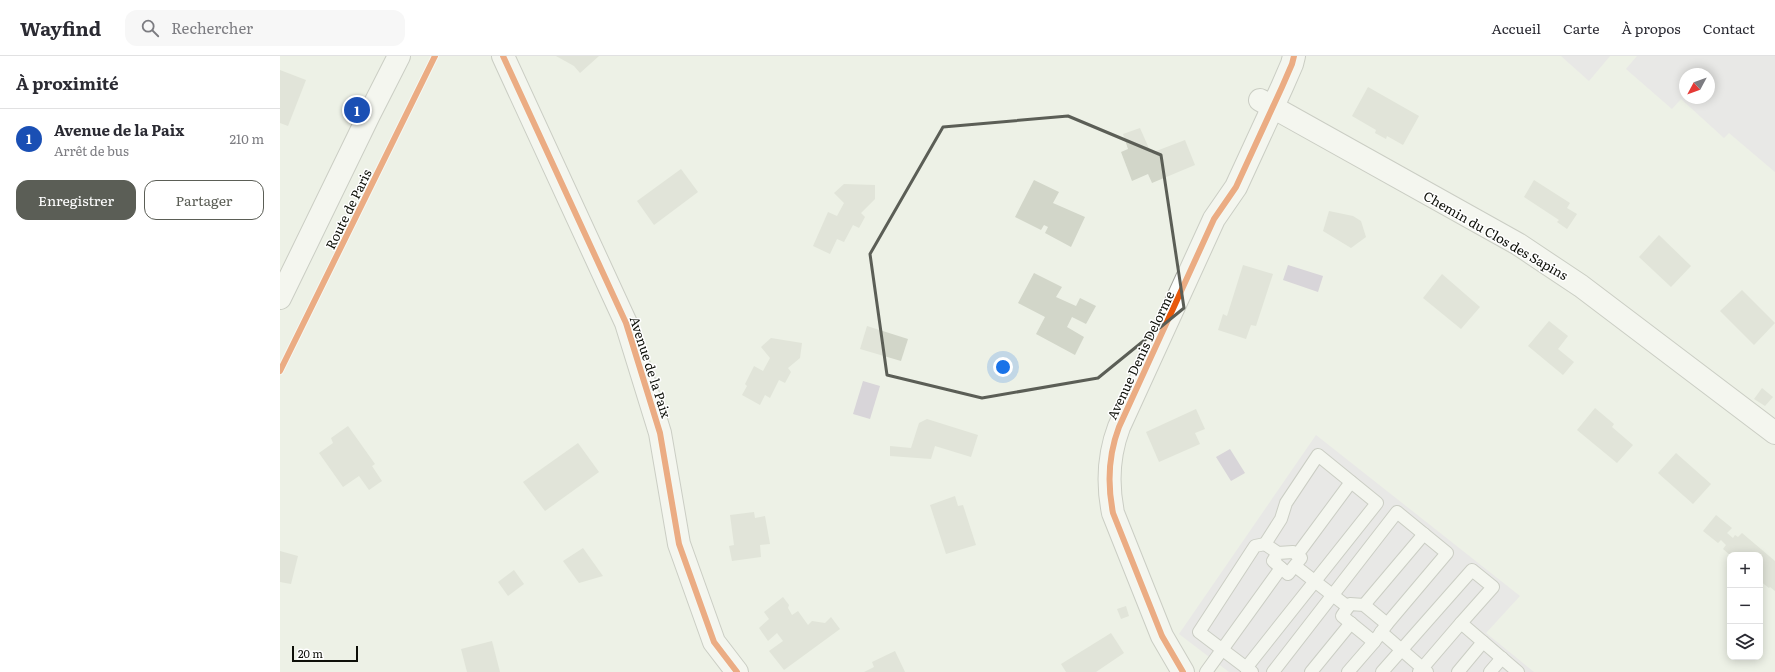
<!DOCTYPE html>
<html lang="fr">
<head>
<meta charset="utf-8">
<style>
  body { margin:0; font-family:Literata,serif; background:#f7f7f7; color:#2b2b33 }
  .controls { position:absolute; right:12px; bottom:12px; display:grid; overflow:hidden; border-radius:8px; box-shadow:0 2px 10px #0003 }
  .controls button { width:36px; height:36px; display:grid; place-items:center; padding:0; border:0; border-bottom:1px solid #e1e1e2; background:#fff; color:#2b2b33; font:20px sans-serif }
  .compass { position:absolute; left:1399px; top:12px; width:36px; height:36px; border-radius:50%; background:#fff; box-shadow:0 2px 10px #0003; rotate:229deg }
  .scale { position:absolute; left:12px; bottom:10px; width:66px; box-sizing:border-box; padding-left:4px; border:2px solid #0d0f08; border-top:0; font-size:11px; line-height:14px; white-space:nowrap; color:#0d0f08; -webkit-text-stroke:3px #fff; paint-order:stroke }
  .you { position:absolute; left:723px; top:311px; width:14px; height:14px; margin:-10px; border:3px solid #fff; border-radius:50%; background:#1a73e8; box-shadow:0 0 0 6px #1a73e833 }
  .badge { display:grid; place-items:center; width:26px; height:26px; border-radius:50%; background:#5b5e56; color:#fff; font-size:13px; font-weight:700 }
  .pin { position:absolute; translate:-50% -50%; border:2px solid #fff; box-shadow:0 1px 4px #0006 }
  .list { margin:0; padding:0; list-style:none }
  h2 { display:flex; justify-content:space-between; align-items:center; height:52px; margin:0; padding:0 16px; font-size:17px }
  h2 small { font-size:13px; font-weight:400; color:#7c7c81 }
  .list li { display:grid; grid-template-columns:26px 1fr auto; gap:12px; align-items:center; box-sizing:border-box; height:60px; padding:0 16px; border-top:1px solid #e1e1e2 }
  .list b { display:block; font-size:15px; white-space:nowrap }
  .list p { margin:0; font-size:13px; white-space:nowrap; color:#7c7c81 }
  .list em { font-size:13px; font-style:normal; color:#7c7c81 }
  .actions { display:flex; gap:8px; padding:12px 16px }
  .actions a { flex:1; padding:9px 0; border:1px solid #5b5e56; border-radius:12px; text-align:center; font-size:14px; color:#5b5e56 }
  .actions .main { background:#5b5e56; color:#fff }
  .icon { flex:none; width:22px; height:22px; fill:none; stroke:currentColor; stroke-width:2; stroke-linecap:round; stroke-linejoin:round }
  .map { position:relative; flex:none; width:1495px; height:616px; overflow:hidden }
  header { display:flex; align-items:center; gap:24px; box-sizing:border-box; height:56px; padding:0 20px; background:#fff; border-bottom:1px solid #e1e1e2 }
  header strong { font-size:19px }
  nav { display:flex; gap:22px; margin-inline-start:auto; font-size:14px }
  .search { width:280px; height:36px; background:#f7f7f7; display:flex; align-items:center; gap:10px; box-sizing:border-box; padding:0 14px; border-radius:12px; color:#7c7c81; font-size:15px }
  main { display:flex }
  aside { flex:1; background:#fff }
  .map>svg:first-child { display:block }
  .green { fill:#e3dde6; fill-rule:evenodd }
  .water { fill:#bfb3c9 }
  .building { fill:#d2d6c9 }
  .lines { fill:none; stroke-linecap:round; stroke-linejoin:round }
  .service-casing { stroke:#a1a39b; stroke-width:14 }
  .minor-casing { stroke:#a1a39b; stroke-width:24 }
  .tertiary-casing { stroke:#a1a39b; stroke-width:24 }
  .primary-casing { stroke:#a1a39b; stroke-width:24 }
  .service { stroke:#fcfdfb; stroke-width:12 }
  .minor { stroke:#fcfdfb; stroke-width:22 }
  .tertiary { stroke:#fcfdfb; stroke-width:22 }
  .primary { stroke:#fcfdfb; stroke-width:22 }
  .cycleway-casing { stroke:#fff; stroke-width:8 }
  .cycleway { stroke:#e8590c; stroke-width:6 }
  .marked { fill:none; stroke:#5b5e56; stroke-width:3; stroke-linejoin:round }
  .labels { text-anchor:middle; dominant-baseline:central; stroke-width:3; stroke-linejoin:round; paint-order:stroke }
  .street-label { font-size:13px; fill:#0d0f08; stroke:#fff }
</style>
</head>
<body>
<header>
<strong>Wayfind</strong>
<div class="search"><svg class="icon" aria-label="search" viewBox="0 0 24 24"><circle cx="10" cy="10" r="6"/><path d="M15 15l6 6"/></svg>Rechercher</div>
<nav><a>Accueil</a><a>Carte</a><a>À propos</a><a>Contact</a></nav>
</header>
<main>
<aside>
<h2>À proximité<small></small></h2>
<ul class="list">
<li><span class="badge" style="background:#1a4fb4">1</span><div><b>Avenue de la Paix</b><p>Arrêt de bus</p></div><em>210 m</em></li>
</ul>
<div class="actions"><a class="main">Enregistrer</a><a>Partager</a></div>
</aside>
<div class="map">
<svg width="1495" height="616" viewBox="0 0 1495 616">
  <rect width="100%" height="100%" fill="#edf1e6"/>
  <!-- green -->
  <g class="green">
    <path d="M1281 0H1330L1309 25Z"/>
    <path d="M1357 0H1495V116L1449 77 1444 82 1401 43 1392 53 1346 13ZM1405 18H1429V42H1405Z"/>
    <path d="M1036 379 1240 540 1206 577 1254 616H949L899 578Z"/>
  </g>
  <!-- water -->
  <g class="water">
    <path d="M1008 209 1043 220 1038 236 1003 224Z"/>
    <path d="M583 325 600 330 590 363 573 358Z"/>
    <path d="M950 393 965 417 951 425 936 401Z"/>
  </g>
  <!-- building -->
  <g class="building">
    <path d="M276 0H319L300 17 294 10Z"/>
    <path d="M0 14 26 24 8 70 0 67Z"/>
    <path d="M1088 31 1139 60 1123 89 1107 80 1106 83 1095 77 1096 74 1072 60Z"/>
    <path d="M860 72 871 97 905 84 915 109 872 127 868 118 852 125 841 96 848 93 843 78Z"/>
    <path d="M401 113 418 136 374 169 357 145Z"/>
    <path d="M754 124 779 136 773 147 805 161 791 191 765 177 768 171 764 169 761 174 735 161Z"/>
    <path d="M1254 124 1290 147 1287 152 1297 158 1287 173 1277 166 1279 164 1244 141Z"/>
    <path d="M564 128 595 129V143L581 157 585 161 579 172 573 169 564 186 557 183 550 198 533 190 548 156 557 160 564 147 554 137Z"/>
    <path d="M1049 155 1073 160 1081 165 1086 181 1071 192 1043 175Z"/>
    <path d="M1379 179 1411 210 1391 231 1359 201Z"/>
    <path d="M963 209 993 218 976 270 971 269 966 283 938 274 943 258 947 260Z"/>
    <path d="M754 217 782 231 776 241 796 250 800 242 816 250 806 268 792 261 787 271 804 281 795 299 756 278 765 261 738 247Z"/>
    <path d="M1162 218 1200 251 1181 273 1143 242Z"/>
    <path d="M1462 234 1495 267 1474 289 1440 255Z"/>
    <path d="M1269 265 1288 280 1278 293 1294 306 1283 319 1248 290Z"/>
    <path d="M587 270 628 283 621 305 580 293Z"/>
    <path d="M491 282 522 287 520 302 508 312 511 316 505 327 499 324 490 342 485 339 480 349 462 339 467 330 465 328 474 310 483 315 490 302 481 291Z"/>
    <path d="M1482 332 1493 341 1485 350 1474 343Z"/>
    <path d="M1315 352 1334 368 1332 371 1353 389 1337 407 1297 374Z"/>
    <path d="M916 353 925 373 915 377 920 388 879 406 866 376Z"/>
    <path d="M647 363 698 379 691 401 655 390 651 403 610 400V390L631 392 639 367Z"/>
    <path d="M68 370 95 408 92 410 102 425 89 434 79 420 63 431 39 397 53 387 51 382Z"/>
    <path d="M298 387 319 416 265 455 243 426Z"/>
    <path d="M1396 397 1431 428 1413 448 1378 417Z"/>
    <path d="M675 440 678 450 683 449 696 489 666 498 650 449Z"/>
    <path d="M474 456 475 462 485 460 490 488 480 489 481 501 452 505 449 490 454 489 450 459Z"/>
    <path d="M1436 459 1452 472 1447 477 1453 482 1455 479 1458 481 1462 477 1495 505V535L1490 531 1489 532 1480 525V499H1450L1443 493 1446 489 1441 484 1438 487 1423 475Z"/>
    <path d="M303 492 323 520 299 527 283 505Z"/>
    <path d="M0 495 18 500 11 528 0 526Z"/>
    <path d="M234 514 244 528 228 540 218 526Z"/>
    <path d="M503 541 509 549 508 552 512 559 518 555 528 569 532 565 545 567 551 561 560 573 504 614 489 595 503 585 497 577 488 585 479 572 489 563 484 556Z"/>
    <path d="M846 550 849 560 841 563 837 553Z"/>
    <path d="M831 577 844 597 816 616H786L781 608Z"/>
    <path d="M212 585 220 616H187L181 593Z"/>
    <path d="M615 595 625 616H584L594 611 592 606Z"/>
  </g>
  <g class="lines">
    <!-- service casing -->
    <g class="service-casing">
      <g id="service">
        <path d="M1013 496 1021 502 1008 518 993 505 998 497Z"/>
        <path d="M1017 499 1071 426"/>
        <path d="M1015 510 1068 551"/>
        <path d="M1070 548 1084 549 1107 568 1094 586 1062 560Z"/>
        <path d="M1084 549 1144 478"/>
        <path d="M1101 576 1147 616"/>
        <path d="M966 612 1097 447 1038 399 1006 447 1001 463 985 488 998 497"/>
        <path d="M926 616 1001 512"/>
        <path d="M972 616 919 576 975 490 985 488"/>
        <path d="M993 616 1117 456 1167 497 1107 568"/>
        <path d="M1031 616 1071 567"/>
        <path d="M1068 616 1094 586"/>
        <path d="M1102 616 1192 514 1213 531 1181 567 1238 616"/>
        <path d="M1139 616 1181 567"/>
        <path d="M1178 616 1203 586"/>
        <path d="M1210 616 1222 602"/>
      </g>
    </g>
    <!-- minor casing -->
    <g class="minor-casing">
      <path id="minor" d="M980 44 1238 188 1301 230 1495 377"/>
    </g>
    <!-- tertiary casing -->
    <g class="tertiary-casing">
      <g id="tertiary">
        <path d="M223 0 346 267 380 377 399 488 434 586 457 616"/>
        <path d="M903 616 882 580 833 457C827 427 828 400 839 371L934 163 956 131 1002 31 1012 8 1014 0"/>
      </g>
    </g>
    <!-- primary casing -->
    <g class="primary-casing">
      <path id="primary" d="M0 242 89 59 119 0"/>
    </g>
    <!-- service -->
    <use href="#service" class="service"/>
    <!-- minor -->
    <use href="#minor" class="minor"/>
    <!-- tertiary -->
    <use href="#tertiary" class="tertiary"/>
    <!-- primary -->
    <use href="#primary" class="primary"/>
    <!-- cycleway casing -->
    <g class="cycleway-casing">
      <g id="cycleway">
        <path d="M223 0 346 267 380 377 399 488 434 586 457 616"/>
        <path d="M0 315 155 0"/>
        <path d="M903 616 882 580 833 457C827 427 828 400 839 371L934 163 956 131 1002 31 1012 8 1014 0"/>
      </g>
    </g>
    <!-- cycleway -->
    <use href="#cycleway" class="cycleway"/>
  </g>
  <!-- marked area -->
  <path d="M0 0H1495V616H0ZM788 60 881 99 904 252 818 322 702 342 607 319 590 198 663 71Z" fill="#edf1e6" fill-opacity=".55" fill-rule="evenodd"/>
  <path class="marked" d="M788 60 881 99 904 252 818 322 702 342 607 319 590 198 663 71Z"/>
  <g class="labels">
    <!-- street labels -->
    <g class="street-label">
      <text transform="translate(68 153) rotate(-64)">Route de Paris</text>
      <text transform="translate(1216 179) rotate(30)">Chemin du Clos des Sapins</text>
      <text transform="translate(860 299) rotate(-65)">Avenue Denis Delorme</text>
      <text transform="translate(371 311) rotate(72)">Avenue de la Paix</text>
    </g>
  </g>
</svg>
<div class="controls">
<button>+</button>
<button>−</button>
<button><svg class="icon" aria-label="layers" viewBox="0 0 24 24"><path d="M12 4l9 5-9 5-9-5zM3 14l9 5 9-5"/></svg></button>
</div>
<svg class="compass" viewBox="-18 -18 36 36"><path d="M0-13l5 13h-10z" fill="#e53935"/><path d="M0 13l5-13h-10z" fill="#7c7c81"/></svg>
<div class="scale">20 m</div>
<div class="you"></div>
<div class="pin badge" style="left:77px;top:54px;background:#1a4fb4">1</div>
</div>
</main>
</body>
</html>
